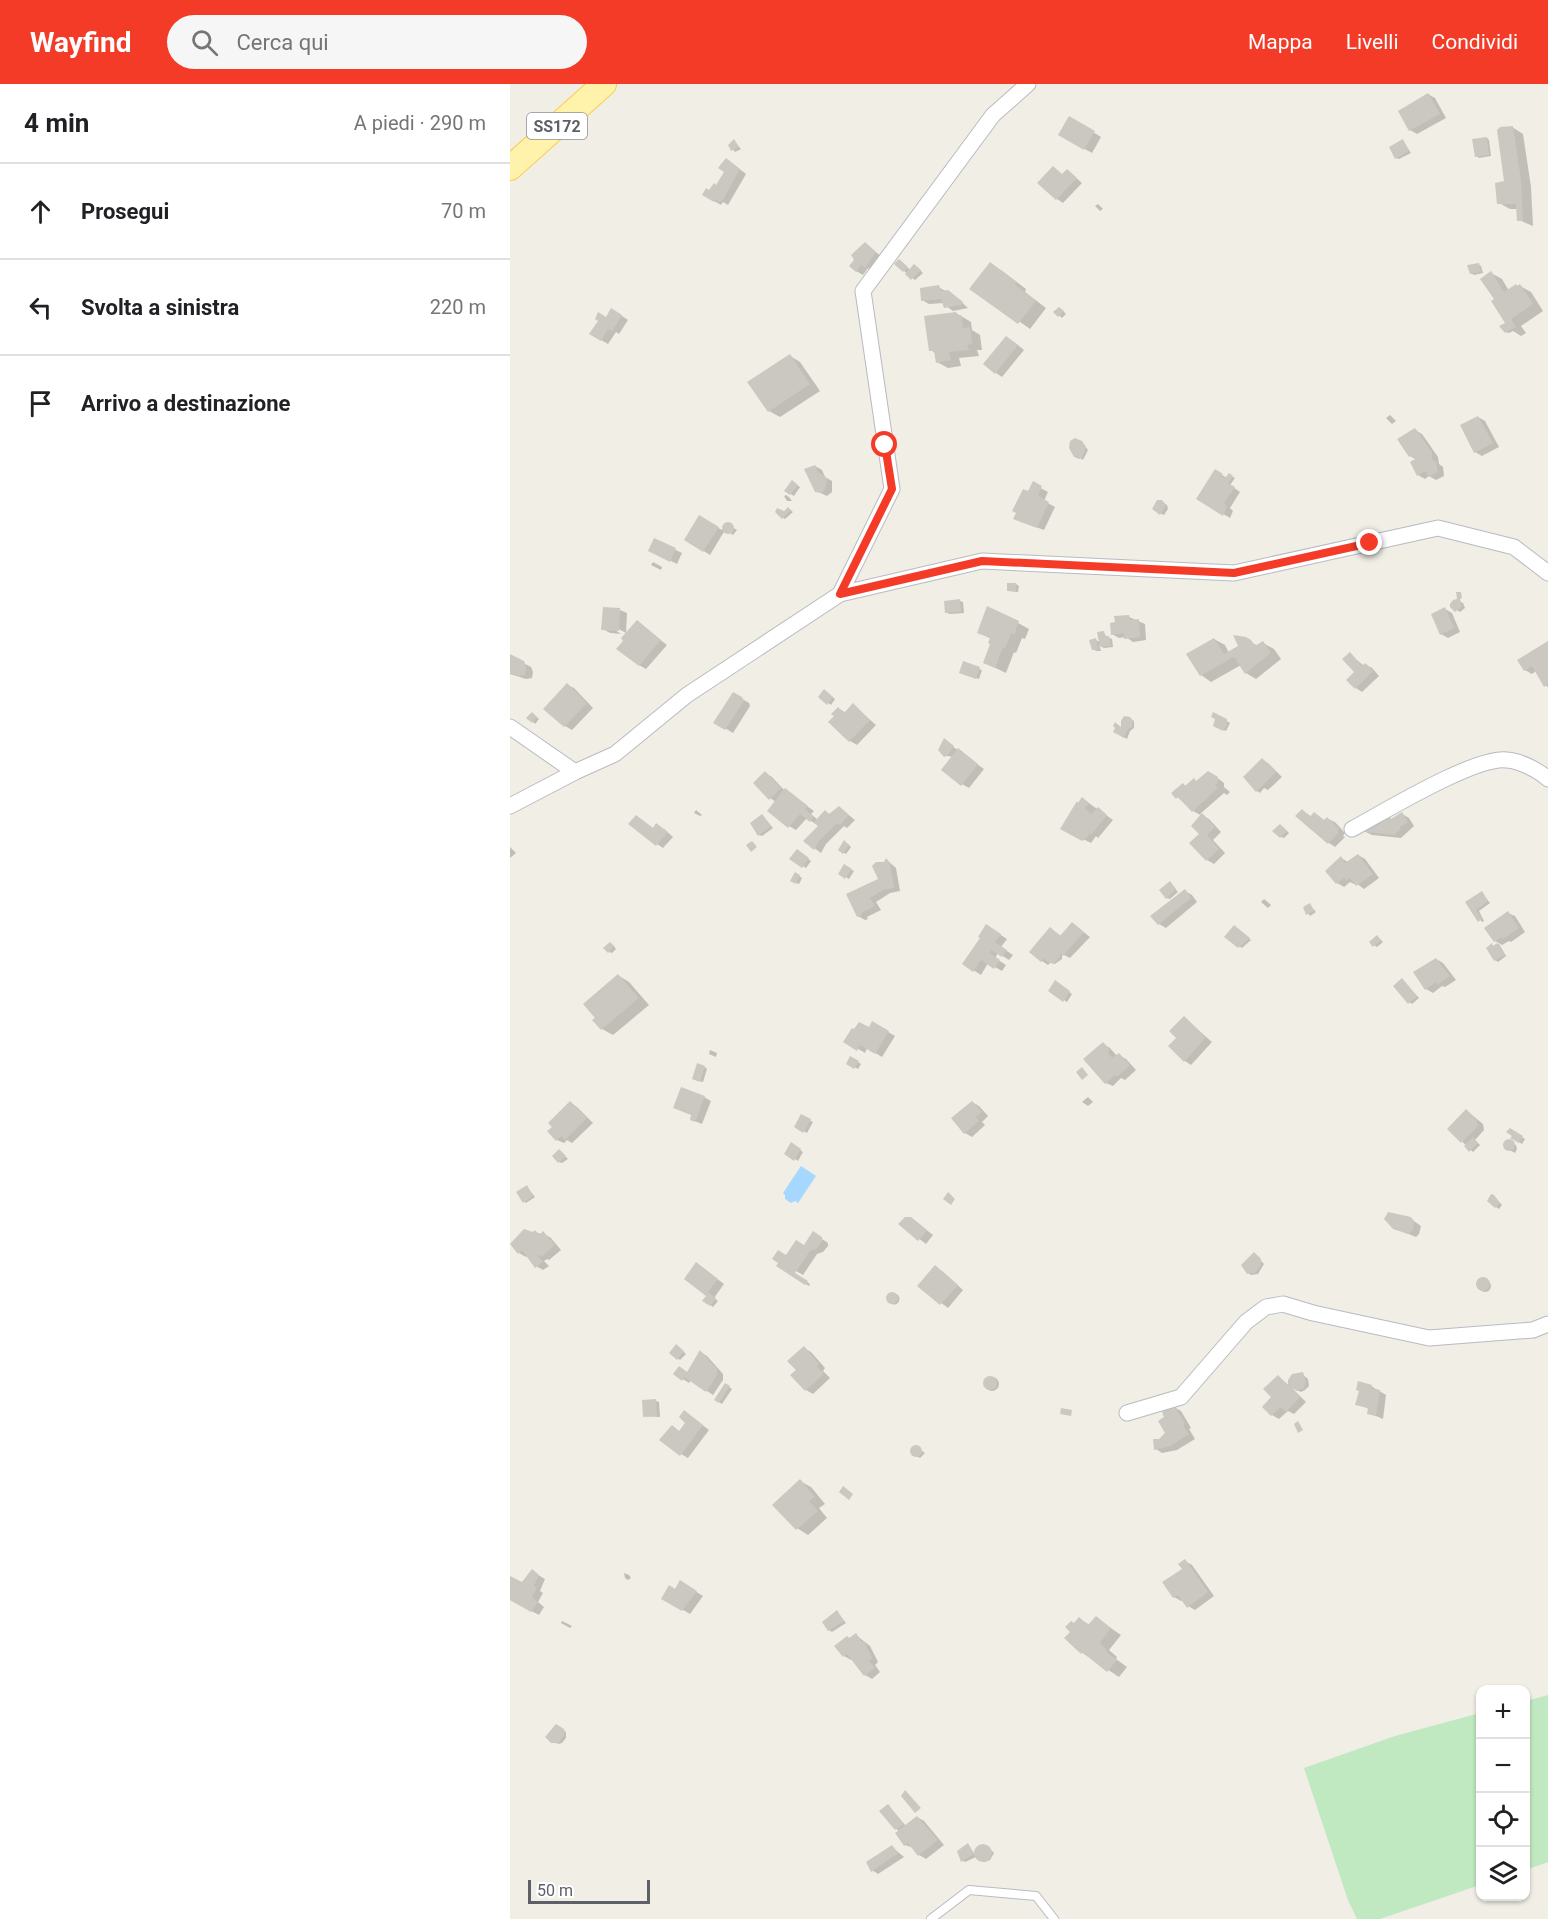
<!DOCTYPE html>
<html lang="it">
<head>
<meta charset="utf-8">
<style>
  body { margin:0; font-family:Roboto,sans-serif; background:#f6f6f6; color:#202124 }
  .controls { position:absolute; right:18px; bottom:18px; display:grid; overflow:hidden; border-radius:12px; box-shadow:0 2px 4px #0004 }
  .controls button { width:54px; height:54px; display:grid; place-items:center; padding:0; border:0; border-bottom:2px solid #e0e0e0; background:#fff; color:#202124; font:30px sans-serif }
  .scale { position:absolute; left:18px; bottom:15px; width:122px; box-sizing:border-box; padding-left:6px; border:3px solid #5d6167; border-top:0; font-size:16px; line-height:21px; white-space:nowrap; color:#5d6167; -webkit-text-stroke:4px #fff; paint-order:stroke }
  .stop { position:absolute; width:18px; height:18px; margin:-14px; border:4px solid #f33b28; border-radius:50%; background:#fff }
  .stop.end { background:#f33b28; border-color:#fff; box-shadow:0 2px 6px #0008 }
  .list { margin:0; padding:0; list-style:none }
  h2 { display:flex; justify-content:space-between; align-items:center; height:78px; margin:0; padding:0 24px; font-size:26px }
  h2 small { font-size:20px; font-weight:400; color:#757577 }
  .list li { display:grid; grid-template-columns:39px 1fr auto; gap:18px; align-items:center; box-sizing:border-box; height:96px; padding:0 24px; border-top:2px solid #e0e0e0 }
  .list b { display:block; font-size:22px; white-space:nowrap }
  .list em { font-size:20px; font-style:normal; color:#757577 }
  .icon { flex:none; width:33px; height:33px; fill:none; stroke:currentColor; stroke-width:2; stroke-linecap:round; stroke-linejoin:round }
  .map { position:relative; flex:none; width:1038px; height:1835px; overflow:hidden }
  header { display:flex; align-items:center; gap:36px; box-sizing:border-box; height:84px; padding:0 30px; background:#f33b28; color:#fff }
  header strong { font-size:28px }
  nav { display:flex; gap:33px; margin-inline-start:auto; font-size:21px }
  .search { width:420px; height:54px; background:#f6f6f6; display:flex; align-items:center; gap:15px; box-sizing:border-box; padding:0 21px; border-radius:33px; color:#757577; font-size:22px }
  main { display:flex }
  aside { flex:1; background:#fff }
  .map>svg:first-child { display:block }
  .green { fill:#c0e9c1 }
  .water { fill:#a6d7ff }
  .shadow { fill:#0003 }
  .building { fill:#cbc8c2 }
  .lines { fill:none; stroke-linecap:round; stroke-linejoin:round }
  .lane-casing { stroke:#b8bbc0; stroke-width:10 }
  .street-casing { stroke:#b8bbc0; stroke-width:17 }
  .primary-casing { stroke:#f9ce55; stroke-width:26 }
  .lane { stroke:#fff; stroke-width:8 }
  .street { stroke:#fff; stroke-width:15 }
  .primary { stroke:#fff3ab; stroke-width:24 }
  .route { stroke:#f33b28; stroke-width:8 }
  .labels { text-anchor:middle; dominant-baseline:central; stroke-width:4.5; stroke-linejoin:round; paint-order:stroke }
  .shield { fill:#fff; stroke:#8e9095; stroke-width:1.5 }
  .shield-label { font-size:16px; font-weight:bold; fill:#5d6167 }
</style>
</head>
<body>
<header>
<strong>Wayfind</strong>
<div class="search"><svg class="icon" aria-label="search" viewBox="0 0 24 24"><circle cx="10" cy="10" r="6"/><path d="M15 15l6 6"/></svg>Cerca qui</div>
<nav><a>Mappa</a><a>Livelli</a><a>Condividi</a></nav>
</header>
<main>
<aside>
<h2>4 min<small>A piedi · 290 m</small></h2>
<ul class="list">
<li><svg class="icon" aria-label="ahead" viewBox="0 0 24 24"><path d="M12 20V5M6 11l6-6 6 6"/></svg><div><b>Prosegui</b></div><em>70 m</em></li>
<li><svg class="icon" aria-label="left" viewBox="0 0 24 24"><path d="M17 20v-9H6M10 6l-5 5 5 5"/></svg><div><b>Svolta a sinistra</b></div><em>220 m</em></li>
<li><svg class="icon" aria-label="arrive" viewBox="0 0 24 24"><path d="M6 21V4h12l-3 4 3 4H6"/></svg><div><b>Arrivo a destinazione</b></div></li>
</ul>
</aside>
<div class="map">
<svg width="1038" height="1835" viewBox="0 0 1038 1835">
  <rect width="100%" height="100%" fill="#f0eee5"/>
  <!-- green -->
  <g class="green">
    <path d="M1038 1611V1778L1016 1786V1617Z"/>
    <path d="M970 1629V1801L870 1835H847L838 1816 794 1684 885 1652Z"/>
  </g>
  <!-- water -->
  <path class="water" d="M291 1082 306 1092 288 1119 285 1117 281 1119 275 1115V1111L273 1109Z"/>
  <!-- shadow -->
  <g class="shadow">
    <path d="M918 10 925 14 936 34 907 50 900 46Z"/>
    <path d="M560 34 591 53 582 69 550 51Z"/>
    <path d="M1002 43 1013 50 1021 103 1023 142 1009 136 1008 125H1000L989 119 995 99Z"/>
    <path d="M977 54 979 56 981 72 969 74 966 72Z"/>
    <path d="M224 57 231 65 225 68 220 61Z"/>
    <path d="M893 57 901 69 889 75 886 74Z"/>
    <path d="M223 80 236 90 218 121 213 118 211 121 194 111 206 102Z"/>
    <path d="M558 87 572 99 553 119 547 115 553 91Z"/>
    <path d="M588 120 593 125 590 127 585 122Z"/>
    <path d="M356 160 372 173 363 187 358 184 353 191 346 187Z"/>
    <path d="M392 178 400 186 407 183 413 189 405 196 394 187Z"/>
    <path d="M968 180 971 182 973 189 964 191 961 189Z"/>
    <path d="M491 186 516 205 515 208 536 224 520 245 462 204Z"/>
    <path d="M981 189 992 195 999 207 1010 202 1021 208 1033 227 1011 242 1016 249 1011 252 1003 247 999 249 996 248 999 244Z"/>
    <path d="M428 203 445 212 458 224 443 227 436 222 434 219 419 220 412 216Z"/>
    <path d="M552 226 556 230 552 234 545 228Z"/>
    <path d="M446 229 461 238 462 246 470 251 472 266H467L469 272 449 274 451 282 438 284 427 278 426 270 421 266Z"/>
    <path d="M109 230 118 236 109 250 106 248 98 260 81 250 96 234Z"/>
    <path d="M504 258 514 266 492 293 486 289Z"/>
    <path d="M280 272 290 278 310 307 270 333 259 327Z"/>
    <path d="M880 331 886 337 882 340 876 334Z"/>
    <path d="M968 333 975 337 989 363 972 372 965 368Z"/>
    <path d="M905 346 912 350 928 373 929 380 933 383 934 392 926 396 919 392 915 395 908 391 907 376 900 372Z"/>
    <path d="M571 357 578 366 573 376 565 371Z"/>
    <path d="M305 382 312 386 315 393 322 397V408L317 412 306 407Z"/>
    <path d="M705 387 717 394 719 391 725 394 720 401 730 408 720 424 723 427 720 434 688 415Z"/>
    <path d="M283 398 290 403 284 412 276 407Z"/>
    <path d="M523 400 538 408 534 417 545 423 534 446 512 438 519 409Z"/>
    <path d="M276 411 279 413 282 417H277L274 412Z"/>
    <path d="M650 417 657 421 658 425 654 431 644 426Z"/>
    <path d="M279 425 283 428 275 435 272 433Z"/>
    <path d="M189 433 212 446 217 440 227 446 223 451 215 446 200 471 176 456Z"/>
    <path d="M145 456 172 469 167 480 147 470Z"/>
    <path d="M143 478 152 483 151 486 141 481Z"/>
    <path d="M506 500 509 502 508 508 498 507Z"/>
    <path d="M450 517 453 518 454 529 440 530 437 529Z"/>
    <path d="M949 517 953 519 955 524 950 528 942 523Z"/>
    <path d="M935 525 942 529 950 548 938 554 931 550Z"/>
    <path d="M110 526 117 529 116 549 103 542 102 544 111 550 100 549 93 545Z"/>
    <path d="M619 533 635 540 636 556 623 558 616 553 609 554 602 550Z"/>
    <path d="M127 538 157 561 136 585 129 581 115 557Z"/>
    <path d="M508 539 519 545 515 555 512 554 506 569 504 568 496 589 475 579 482 559 481 555 469 548Z"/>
    <path d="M593 548 597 553 602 555 603 563 594 564 589 561 591 567H586L583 565 586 556 591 559Z"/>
    <path d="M704 555 715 561 719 569 730 563 735 555 748 562 753 559 764 565 771 575 746 595 736 589 731 581 701 598 691 591Z"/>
    <path d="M1038 559V603L1035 601 1026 587 1022 590 1015 586Z"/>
    <path d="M840 570 854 582 855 580 862 584 869 592 852 608 846 604 847 588Z"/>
    <path d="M0 572 21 583 23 588 22 594 16 595 0 590Z"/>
    <path d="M469 585 472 586 469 595 454 590Z"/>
    <path d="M57 601 64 604 83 624 62 646 55 642Z"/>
    <path d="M317 609 325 615 321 621 310 613Z"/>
    <path d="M224 610 239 619 240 622 223 649 205 638Z"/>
    <path d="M343 621 366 641 347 661 340 657 320 638 326 632 328 624 336 629Z"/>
    <path d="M23 630 29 635 25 640 23 638Z"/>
    <path d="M704 630 720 639 716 647 705 642 707 634Z"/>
    <path d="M621 635 624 637V644L620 647 617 655 605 648 613 645Z"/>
    <path d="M435 657 474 685 459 704 452 700 443 673 433 671Z"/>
    <path d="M753 676 759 680 772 693 758 706 754 704 750 709 747 707Z"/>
    <path d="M255 689 262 693 275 707 304 727 301 730 308 736 330 724 345 736 337 744 334 742 316 760 311 769 295 757 310 743 297 734 286 746 279 742 266 718 260 714Z"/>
    <path d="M705 692 714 699V703L720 708 717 711 714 709 690 730 699 735 711 748 703 756 715 769 704 780 697 776 691 751 692 732 683 727 663 709 673 700 677 703 685 696 687 698Z"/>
    <path d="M573 715 603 736 588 754 586 752 581 759 559 748 569 720Z"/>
    <path d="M186 726 192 731 190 732 184 729Z"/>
    <path d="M793 727 802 733 805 730 815 737 818 735 825 738 835 749 833 752 835 753 825 763 819 759Z"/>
    <path d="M892 730 899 734 904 742 891 754 862 751 856 748 871 736 875 738 880 734 883 736Z"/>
    <path d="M126 732 144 745H154L163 753 153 764 147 760Z"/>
    <path d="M253 732 263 744 252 752 249 751Z"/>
    <path d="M773 743 779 749 774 754 771 753Z"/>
    <path d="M338 760 341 763 336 770 330 766Z"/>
    <path d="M0 763 6 769 0 774Z"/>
    <path d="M287 767 301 777 296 784 282 775Z"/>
    <path d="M848 771 855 775 869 794 854 805 846 799 844 800 840 798 834 803 827 799 831 774 838 778Z"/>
    <path d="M377 776 386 784 390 807 380 809 366 818 371 826 357 833 358 835 355 836 348 832 370 796Z"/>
    <path d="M334 782 344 787 339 795 330 789Z"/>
    <path d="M286 790 292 794 289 800 282 797Z"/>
    <path d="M660 799 668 808 660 815 657 814Z"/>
    <path d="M675 807 682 811 687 818 656 844 649 840Z"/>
    <path d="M972 809 980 819 969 827 974 837 972 838 957 819Z"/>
    <path d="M754 815 761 821 758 824 751 818Z"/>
    <path d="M800 821 806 828 800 832 795 824Z"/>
    <path d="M998 829 1005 832 1015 848 1001 858 999 857 992 861 985 857Z"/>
    <path d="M563 840 580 853 560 874 552 870V875L545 880 541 878 538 881 532 877 541 845 551 852Z"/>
    <path d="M727 845 741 856 732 864 729 862Z"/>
    <path d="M483 846 497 855 491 863 503 871 499 876 488 869 485 874 496 881 492 887 478 879 471 891 454 880Z"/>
    <path d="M870 855 873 858 867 863 864 861Z"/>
    <path d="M989 860 996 872 988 878 985 876 982 861 985 863Z"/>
    <path d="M103 861 106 865 102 869 99 868Z"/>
    <path d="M926 875 933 879 946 896 935 903 932 902 923 909 916 905Z"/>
    <path d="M109 892 119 898 139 921 103 951 92 945 84 936Z"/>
    <path d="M892 896 909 914 902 920 899 918Z"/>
    <path d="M546 898 562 910 557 918 540 907Z"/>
    <path d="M674 934 702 958 681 981 675 977 660 962 668 954Z"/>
    <path d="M363 939 385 952 372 973 357 964 355 969 335 957 359 945Z"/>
    <path d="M593 960 600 964 607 972 609 971 616 975 626 986 615 996 611 994 603 1002 596 999Z"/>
    <path d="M200 966 207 969 206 973 199 970Z"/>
    <path d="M341 974 351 980 348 985 338 979Z"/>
    <path d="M195 983 197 985 193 998 186 996Z"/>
    <path d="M194 1013 201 1017 192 1040 182 1036Z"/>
    <path d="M578 1013 583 1018 578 1022 572 1018Z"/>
    <path d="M462 1018 469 1022 478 1032 472 1038 475 1041 462 1053 455 1049Z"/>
    <path d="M61 1019 67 1023 83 1039 62 1059 57 1056 54 1059 47 1056Z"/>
    <path d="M957 1027 973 1040 974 1046 965 1056 970 1061 963 1068 939 1045Z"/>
    <path d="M291 1032 303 1038 297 1049 286 1043Z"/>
    <path d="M1000 1046 1015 1055 1012 1060 1003 1054Z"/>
    <path d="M996 1057 1006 1061 1007 1065 1005 1069 996 1064Z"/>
    <path d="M282 1060 293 1068 288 1077 276 1069Z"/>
    <path d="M52 1069 58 1075 52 1079 49 1078Z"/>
    <path d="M17 1103 25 1113 16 1119 14 1117Z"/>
    <path d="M984 1112 992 1121 989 1125 986 1123Z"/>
    <path d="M401 1134 423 1151 416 1160 390 1140Z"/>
    <path d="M901 1135 911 1142 909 1150 906 1153 884 1144Z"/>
    <path d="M25 1148 40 1153 51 1166 39 1176 37 1175 34 1177 39 1182 33 1186 26 1182 18 1171 16 1173 9 1169Z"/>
    <path d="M303 1149 318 1159V1162L313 1168 307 1170 293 1191 281 1184 279 1187 300 1200 299 1202 268 1182 295 1163Z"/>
    <path d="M744 1169 754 1180 748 1190 741 1191 738 1189Z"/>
    <path d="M193 1184 214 1200 204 1214 208 1217 203 1223 194 1216 198 1211Z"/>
    <path d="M432 1187 453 1206 438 1224 409 1202Z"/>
    <circle cx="975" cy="1202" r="6"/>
    <circle cx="384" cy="1215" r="5.5"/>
    <path d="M169 1264 176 1270 170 1276 167 1274Z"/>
    <path d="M294 1264 301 1268 315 1284 313 1287 320 1294 303 1310 296 1306 288 1286Z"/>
    <path d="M190 1268 197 1272 213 1290V1296L203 1311 181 1296 179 1299 165 1290 178 1289Z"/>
    <path d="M792 1290 798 1295 799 1302 795 1306 791 1308 781 1303 796 1318 784 1330 778 1327 769 1335 762 1331 754 1323 763 1313 768 1293 780 1302Z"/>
    <circle cx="482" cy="1300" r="7"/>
    <path d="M216 1301 222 1305 212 1320 206 1316Z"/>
    <path d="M861 1302 876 1311 873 1335 859 1329V1325L847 1320Z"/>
    <path d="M146 1317 149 1318 150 1333 134 1332Z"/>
    <path d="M664 1323 671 1327 681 1344 679 1345 685 1355 667 1366 652 1369 646 1365 657 1349Z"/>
    <path d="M181 1332 199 1346 178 1374 171 1370 162 1342 170 1348Z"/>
    <path d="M404 1363H406L415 1369 410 1374 408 1373 402 1368Z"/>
    <path d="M290 1397 301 1403 315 1420 309 1424 317 1434 298 1451 287 1444Z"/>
    <path d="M675 1477 682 1481 704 1512 685 1526 678 1522 673 1516 671 1517 664 1513Z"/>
    <path d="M21 1487 35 1495 30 1507 33 1509 28 1518 34 1523 29 1531 0 1516V1493L12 1500Z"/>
    <path d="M114 1489 119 1491 121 1494 118 1496 115 1494Z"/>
    <path d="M170 1498 193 1512 180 1530 153 1514 165 1507Z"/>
    <path d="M327 1528 336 1539 322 1548 319 1546Z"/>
    <path d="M586 1534 611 1551 599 1566 607 1573 606 1575 617 1583 609 1593 571 1568 562 1548 569 1535 580 1541Z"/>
    <path d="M52 1537 62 1542 60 1544 51 1539Z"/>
    <path d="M346 1551 360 1562 368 1578 365 1581 370 1588 362 1595 355 1591 342 1575 341 1576 334 1572 339 1555Z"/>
    <path d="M46 1642 56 1648V1654L52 1659 48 1660 37 1653Z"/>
    <path d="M378 1722 396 1742 407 1733 414 1737 434 1761 416 1775 409 1771 404 1764 395 1761 390 1747 386 1745Z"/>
    <path d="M458 1761 467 1773V1766L476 1761 484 1769 480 1776 475 1778 472 1776 466 1773 455 1778 452 1776Z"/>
    <path d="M382 1763 394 1773 368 1790 362 1786Z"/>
  </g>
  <!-- building -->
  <g class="building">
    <path d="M918 9 930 30 899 47 888 27Z"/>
    <path d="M559 32 585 47 574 66 548 51Z"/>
    <path d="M1003 42 1011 96 1013 137H1007L1006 120H987L985 99 994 97 987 46 990 43Z"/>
    <path d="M977 53 979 71 965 73 962 55Z"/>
    <path d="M224 55 229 63 221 67 218 61Z"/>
    <path d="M893 55 899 67 885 75 879 63Z"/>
    <path d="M216 74 230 85 213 116 210 118 206 116 204 118 192 111 196 104 199 106 204 99 206 101 214 88 208 84Z"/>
    <path d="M543 82 552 90 557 85 567 94 546 116 527 99Z"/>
    <path d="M355 158 366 168 355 184 351 181 346 188 339 182 344 176 341 171Z"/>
    <path d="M389 175 398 183 393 188 384 180Z"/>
    <path d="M480 178 507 198 505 201 526 217 508 240 459 205Z"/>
    <path d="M969 179 971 188 960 190 957 181Z"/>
    <path d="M404 180 411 186 401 196 395 190Z"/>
    <path d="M981 187 994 208 1006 200 1007 202 1010 200 1023 220 1001 235 1006 243 995 249 989 242 995 239 981 217 984 215 970 195Z"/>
    <path d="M429 201 431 207 438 206 453 218 451 221 434 224 431 215 411 217 410 204Z"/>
    <path d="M549 223 554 227 548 233 543 228Z"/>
    <path d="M101 224 112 231 102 247 98 245 91 257 79 250 88 237 85 235 88 228 96 233Z"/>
    <path d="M446 228 447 231H451L453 244 460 243 462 260 457 261 459 266 439 268 441 276 426 279 424 267H419L414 232Z"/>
    <path d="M496 252 508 261 485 290 473 280Z"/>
    <path d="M280 270 300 300 258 328 237 298Z"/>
    <path d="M968 332 983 359 964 369 950 341Z"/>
    <path d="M905 344 922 368V375L926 378 928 388 918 393 915 387 907 392 900 378 905 375 902 371 899 373 887 355Z"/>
    <path d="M565 354 572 357 576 363 572 374 569 375 564 373 559 364 560 357Z"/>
    <path d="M305 381 308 388 315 392 317 396 315 405 312 409 305 408 294 385Z"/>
    <path d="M705 385 713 390 711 392 715 394 719 389 723 392 718 399 725 403 714 419 717 422 713 432 686 415Z"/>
    <path d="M282 396 288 401 280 411 274 407Z"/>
    <path d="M523 397 532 402 528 412 539 418 527 444 503 435 506 429 502 427 513 405 518 407Z"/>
    <path d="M647 416H652L656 421 650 431 642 425Z"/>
    <path d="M278 423 281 426 272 435 265 428 267 424 274 427Z"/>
    <path d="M189 431 209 443 193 468 174 456Z"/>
    <circle cx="218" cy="444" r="6"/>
    <path d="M144 454 166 464 160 478 138 467Z"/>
    <rect x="497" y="499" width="9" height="8"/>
    <path d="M946 508H951L952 514 950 515 952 522 945 528 940 523V520L943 516 947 515Z"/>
    <path d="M450 515 451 528 435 529 434 517Z"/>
    <path d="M477 522 509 537 504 551 501 549 495 565 493 563 485 584 473 579 480 560 478 559 480 554 467 549Z"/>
    <path d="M93 523 110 524 109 547 91 546Z"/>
    <path d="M935 523 944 544 930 551 921 530Z"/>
    <path d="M619 531 620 536 629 535 630 553 614 555V549L601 551 600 539 605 538 604 532Z"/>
    <path d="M127 536 151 556 129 582 106 565 113 557 111 554Z"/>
    <path d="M594 547 595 552H599L601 562 590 563 587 548Z"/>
    <path d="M723 551 736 553 741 556 745 562 753 557 761 569 735 590 724 573 690 592 676 570 704 554 714 570 728 562Z"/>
    <path d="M586 554 588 566H582L579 556Z"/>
    <path d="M1038 557V600L1034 603 1022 582 1014 587 1007 576Z"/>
    <path d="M840 568 852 582 855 579 863 587 845 605 836 596 844 588 832 575Z"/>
    <path d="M0 570 14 577 16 583 15 591 8 592 0 589Z"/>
    <path d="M453 577 470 583 466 595 449 589Z"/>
    <path d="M57 599 77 619 54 643 33 625Z"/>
    <path d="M314 605 323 613 317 621 308 613Z"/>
    <path d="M223 608 232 613 234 617 215 646 203 639Z"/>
    <path d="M343 619 360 636 339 658 318 638 324 632 321 630 328 623 334 629Z"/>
    <path d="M22 628 27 633 22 639 16 634Z"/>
    <path d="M703 628 717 635V641L713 647 703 642 705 635 701 633Z"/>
    <path d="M614 632 620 633 623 637 622 643 617 646 614 654 603 648 605 644 603 642 605 638 611 643V637Z"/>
    <path d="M434 654 444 662 437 672 434 673 428 666Z"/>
    <path d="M448 664 468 680 451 702 431 686Z"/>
    <path d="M752 674 766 688 746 708 733 693Z"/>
    <path d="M255 687 271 704 259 716 243 699Z"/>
    <path d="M698 687 708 693V698L705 701 708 704 682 728 668 713 666 715 661 709 673 699 675 702 684 694 686 697Z"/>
    <path d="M275 704 298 722 295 725 304 733 300 738 290 730 278 744 257 727Z"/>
    <path d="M572 713 579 719 575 724 581 730 588 723 597 731 581 751 579 749 578 753 572 757 550 745 567 717 568 719Z"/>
    <path d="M329 722 339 731 330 741 327 739 309 757 304 766 293 757 308 742 304 738 315 726 319 730Z"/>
    <path d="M792 725 800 733 804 728 814 736 817 733 829 745 827 747 829 748 818 760 785 732Z"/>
    <path d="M892 728 898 738 890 743 891 745 885 750 886 751 854 748 871 734 873 738 880 732 881 735Z"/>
    <path d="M692 729 705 743 697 751 709 765 696 777 679 759 689 750 681 742Z"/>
    <path d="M252 730 261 742 248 752 240 739Z"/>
    <path d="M126 731 143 744 146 739 158 748 146 762 118 740Z"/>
    <path d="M770 740 777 747 770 754 762 747Z"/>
    <path d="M334 756 339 761 333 770 328 766Z"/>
    <path d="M242 757 247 763 241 768 236 761Z"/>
    <path d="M287 765 299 774 292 784 279 775Z"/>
    <path d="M848 770 863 790 846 802 840 794 836 797 834 794 826 800 815 787 831 772 835 779Z"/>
    <path d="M376 774 380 779 384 804 373 806 360 814 365 822 351 829 352 831 347 833 336 810 368 795 362 782 366 778H374Z"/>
    <path d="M334 780 342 785 335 795 328 790Z"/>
    <path d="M285 788 290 791 286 800 280 797Z"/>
    <path d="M660 797 666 805 656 815 649 806Z"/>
    <path d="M675 805 681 814 648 841 640 832Z"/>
    <path d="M972 807 978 817 966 826 972 835 968 838 955 818Z"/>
    <path d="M800 819 804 827 796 831 793 823Z"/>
    <path d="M998 827 1009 844 993 855 992 853 984 858 974 844Z"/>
    <path d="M562 838 574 848 553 872 550 869V873L544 880 537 878 535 874 531 878 519 868 540 843 550 852Z"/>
    <path d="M476 840 491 850 485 858 497 866 492 873 481 866 480 869 490 876 484 885 471 876 463 888 452 880 470 854 468 853Z"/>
    <path d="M724 841 740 854 728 864 714 853Z"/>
    <path d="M867 851 871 856 863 863 859 858Z"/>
    <path d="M100 858 104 862 98 869 93 864Z"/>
    <path d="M982 859 983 862 987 859 995 871 984 877 976 864Z"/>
    <path d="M926 874 940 892 927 901 926 898 915 906 903 888Z"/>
    <path d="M108 890 129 914 91 946 82 936 85 934 73 920Z"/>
    <path d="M892 894 907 912 898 920 883 902Z"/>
    <path d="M545 896 560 907 553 918 538 907Z"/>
    <path d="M674 932 696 953 674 978 658 962 666 954 659 947Z"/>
    <path d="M362 937 379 947 365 970 350 961 347 967 333 958 342 944 344 945 349 938 359 943Z"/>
    <path d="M593 958 600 966 598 968 602 974 609 969 620 981 607 993 605 991 595 1000 573 975Z"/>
    <path d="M340 972 349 977 344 985 336 980Z"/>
    <path d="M187 979 195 982 190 998 182 995Z"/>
    <path d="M572 983 578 991 572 996 566 988Z"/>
    <path d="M171 1003 195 1012 185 1038 180 1036 181 1031 163 1024Z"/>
    <path d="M60 1017 77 1034 55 1056 51 1052 46 1057 37 1047 42 1043 38 1039Z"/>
    <path d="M462 1017 472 1028 466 1033 469 1037 454 1050 441 1034Z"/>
    <path d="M956 1025 966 1035 968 1042 951 1059 937 1045Z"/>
    <path d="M291 1030 301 1035 293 1049 284 1043Z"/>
    <path d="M1000 1044 1013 1052 1009 1059 1000 1054 1002 1052 996 1048Z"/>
    <path d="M963 1053 968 1059 959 1068 954 1062Z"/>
    <circle cx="999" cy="1061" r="6"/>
    <path d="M281 1058 291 1065 284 1077 274 1070Z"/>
    <path d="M49 1065 56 1072 48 1079 42 1072Z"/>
    <path d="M17 1101 23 1112 13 1119 6 1108Z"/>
    <path d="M438 1108 445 1115 441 1121 433 1115Z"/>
    <path d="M981 1110 984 1111 990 1119 985 1124 977 1117Z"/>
    <path d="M878 1128 901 1133 904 1137 903 1146 898 1150 883 1145 874 1135Z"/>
    <path d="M395 1133H401L417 1146 408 1157 388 1140Z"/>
    <path d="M14 1145 23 1148 25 1146 29 1151 33 1147 45 1161 31 1173 30 1171 28 1172 33 1178 25 1184 12 1166 8 1170 0 1160Z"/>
    <path d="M303 1147 312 1153V1158L306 1165 300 1167 285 1189 298 1197 295 1201 266 1182 268 1179 262 1175 268 1166 276 1171 286 1156 294 1161Z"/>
    <path d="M744 1168 751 1175V1182L745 1189 737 1190 731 1181Z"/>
    <path d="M186 1178 208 1195 198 1208 206 1214 200 1222 192 1217 196 1212 174 1195Z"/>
    <path d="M425 1181 448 1201 430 1221 407 1202Z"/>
    <circle cx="973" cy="1200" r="7"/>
    <circle cx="382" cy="1214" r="6"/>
    <path d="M166 1260 174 1267 167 1276 159 1269Z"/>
    <path d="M294 1262 309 1280 307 1282 314 1290 295 1307 280 1291 286 1286 277 1277Z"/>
    <path d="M190 1266 207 1285V1291L196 1308 174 1293 172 1297 163 1290 169 1282 177 1288Z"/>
    <path d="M793 1288 796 1297 794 1304 787 1307 780 1303 790 1313 776 1328 771 1323 761 1332 752 1323 761 1313 753 1305 768 1291 778 1301V1296L782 1290Z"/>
    <circle cx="480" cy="1299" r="7"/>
    <path d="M848 1297 862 1301 861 1304 870 1306 866 1332 857 1330 858 1324 845 1321 849 1307 846 1306Z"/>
    <path d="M215 1299 220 1302 209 1319 204 1316Z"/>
    <path d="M146 1315 147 1332 133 1333 132 1316Z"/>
    <path d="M664 1321 675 1339 673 1341 679 1350 660 1362 644 1366 643 1355H649L655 1349 648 1337 654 1333 652 1328Z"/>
    <path d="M551 1324 562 1326 561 1332 550 1330Z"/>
    <path d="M174 1326 193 1341 170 1372 149 1356 162 1341 169 1347 175 1339 169 1333Z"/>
    <path d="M788 1337 793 1346 788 1349 784 1340Z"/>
    <circle cx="406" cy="1367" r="6"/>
    <path d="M290 1395 305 1413 299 1417 308 1427 286 1446 262 1421Z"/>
    <path d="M333 1402 343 1410 339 1416 329 1408Z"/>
    <path d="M675 1475 698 1508 677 1524 668 1511 663 1514 652 1498 672 1485 668 1480Z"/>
    <path d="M22 1485 29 1491 24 1502 27 1504 22 1513 28 1518 21 1528 0 1516V1492L12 1498Z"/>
    <path d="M170 1496 187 1507 172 1527 151 1515 159 1501 165 1505Z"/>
    <path d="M327 1526 334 1537 318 1547 312 1538Z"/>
    <path d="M586 1532 601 1544 590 1559 597 1566 596 1568 607 1576 597 1588 572 1568 571 1570 554 1554 560 1548 555 1543 561 1537 564 1539 569 1533 578 1541Z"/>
    <path d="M346 1549 352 1558 354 1557 362 1574 359 1577 365 1584 354 1592 337 1570 333 1573 324 1562 337 1552 339 1554Z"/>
    <path d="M46 1640 54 1645 55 1649 49 1659H41L35 1653Z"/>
    <path d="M395 1706 411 1724 405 1729 391 1712Z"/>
    <path d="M378 1720 394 1740 385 1746 369 1727Z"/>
    <path d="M407 1732 428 1756 408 1772 398 1759 394 1762 385 1749Z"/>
    <path d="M458 1759 464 1770 451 1778 447 1767Z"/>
    <circle cx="473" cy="1769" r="9"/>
    <path d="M382 1761 388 1769 361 1788 356 1778Z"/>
  </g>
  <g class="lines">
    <!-- lane casing -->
    <g class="lane-casing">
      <path id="lane" d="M421 1835 459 1806 526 1812 544 1835"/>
    </g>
    <!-- street casing -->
    <g class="street-casing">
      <g id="street">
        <path d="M330 510 382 405 353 207 483 31 518 0"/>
        <path d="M0 643 65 688"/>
        <path d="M0 722 65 688 105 670 177 611 330 510 472 477 724 489 928 444 1004 463 1038 489"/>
        <path d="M842 745C874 728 965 672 997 676 1010 677 1028 686 1038 695"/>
        <path d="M617 1329 671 1313 736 1238 756 1223 773 1220 803 1229 919 1254 1023 1246 1038 1240"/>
      </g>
    </g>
    <!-- primary casing -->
    <g class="primary-casing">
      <path id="primary" d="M0 84 94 0"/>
    </g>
    <!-- lane -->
    <use href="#lane" class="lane"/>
    <!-- street -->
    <use href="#street" class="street"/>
    <!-- primary -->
    <use href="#primary" class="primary"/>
  </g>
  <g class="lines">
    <!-- route -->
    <path class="route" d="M375 361 382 405 330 510 472 477 724 489 860 459"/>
  </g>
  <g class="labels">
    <!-- shield labels -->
    <rect class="shield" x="17" y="29" width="60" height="26" rx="4.5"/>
    <g class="shield-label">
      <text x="47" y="42">SS172</text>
    </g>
  </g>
</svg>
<div class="controls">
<button>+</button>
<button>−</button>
<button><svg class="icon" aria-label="locate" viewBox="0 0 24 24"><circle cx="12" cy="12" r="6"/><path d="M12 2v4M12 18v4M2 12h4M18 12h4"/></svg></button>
<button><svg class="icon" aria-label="layers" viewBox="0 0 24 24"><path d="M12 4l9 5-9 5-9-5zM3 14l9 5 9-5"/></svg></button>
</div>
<div class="scale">50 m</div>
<div class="stop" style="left:375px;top:361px"></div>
<div class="stop end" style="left:860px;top:459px"></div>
</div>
</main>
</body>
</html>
